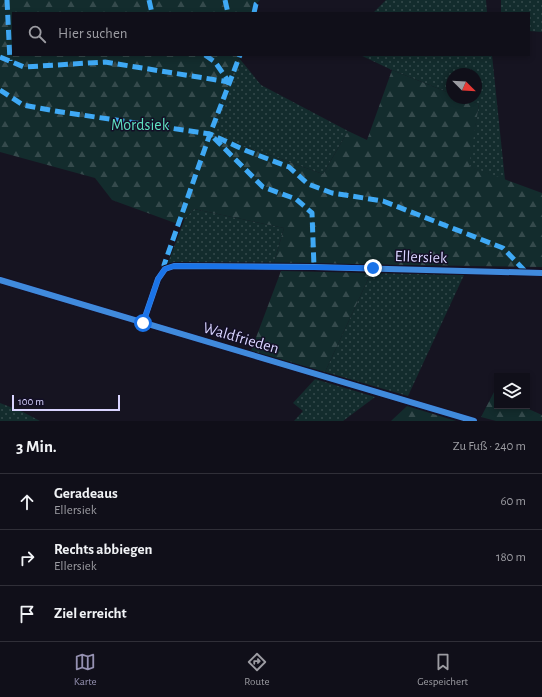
<!DOCTYPE html>
<html lang="de">
<head>
<meta charset="utf-8">
<style>
  body { margin:0; font-family:"Alegreya Sans",sans-serif; background:#1e1d26; color:#f1f3f6 }
  .controls { position:absolute; right:12px; bottom:12px; display:grid; overflow:hidden; border-radius:0px; box-shadow:0 2px 6px #0003 }
  .controls button { width:36px; height:36px; display:grid; place-items:center; padding:0; border:0; border-bottom:1px solid #302f38; background:#100f19; color:#f1f3f6; font:20px sans-serif }
  .compass { position:absolute; left:446px; top:68px; width:36px; height:36px; border-radius:50%; background:#100f19; box-shadow:0 2px 6px #0003; rotate:114deg }
  .scale { position:absolute; left:12px; bottom:10px; width:108px; box-sizing:border-box; padding-left:4px; border:2px solid #d9d4ff; border-top:0; font-size:11px; line-height:14px; white-space:nowrap; color:#d9d4ff; -webkit-text-stroke:3px #130f26; paint-order:stroke }
  .stop { position:absolute; width:12px; height:12px; margin:-9px; border:3px solid #1a73e8; border-radius:50%; background:#fff }
  .stop.end { background:#1a73e8; border-color:#fff; box-shadow:0 1px 4px #0008 }
  .list { margin:0; padding:0; list-style:none }
  h2 { display:flex; justify-content:space-between; align-items:center; height:52px; margin:0; padding:0 16px; font-size:17px }
  h2 small { font-size:13px; font-weight:400; color:#9c9ca2 }
  .list li { display:grid; grid-template-columns:26px 1fr auto; gap:12px; align-items:center; box-sizing:border-box; height:56px; padding:0 16px; border-top:1px solid #302f38 }
  .list b { display:block; font-size:15px; white-space:nowrap }
  .list p { margin:0; font-size:13px; white-space:nowrap; color:#9c9ca2 }
  .list em { font-size:13px; font-style:normal; color:#9c9ca2 }
  .icon { flex:none; width:22px; height:22px; fill:none; stroke:currentColor; stroke-width:2; stroke-linecap:round; stroke-linejoin:round }
  .map { position:relative; flex:none; width:542px; height:421px; overflow:hidden }
  .search { position:absolute; background:#100f19; box-shadow:0 2px 6px #0003; left:12px; right:12px; top:12px; height:44px; display:flex; align-items:center; gap:10px; box-sizing:border-box; padding:0 14px; border-radius:0px; color:#9c9ca2; font-size:15px }
  .sheet { height:220px; background:#100f19 }
  nav { display:flex; justify-content:space-around; align-items:center; box-sizing:border-box; height:56px; border-top:1px solid #302f38; background:#100f19; font-size:11px; color:#9c9ca2 }
  nav a { display:grid; justify-items:center; gap:2px }
  nav .on { color:#9591b1 }
  .map>svg:first-child { display:block }
  .grass { fill:url(#grass-dots) }
  .forest { fill:url(#forest-firs) }
  .lines { fill:none; stroke-linecap:round; stroke-linejoin:round }
  .minor { stroke:#4a4962; stroke-width:7 }
  .quiet { stroke:#3fa9f5; stroke-width:5; stroke-dasharray:10 5; stroke-linecap:butt }
  .cycleway-casing { stroke:#130f26; stroke-width:8 }
  .cycleway { stroke:#408adc; stroke-width:6 }
  .route { stroke:#1a73e8; stroke-width:5 }
  .labels { text-anchor:middle; dominant-baseline:central; stroke-width:3; stroke-linejoin:round; paint-order:stroke }
  .park-label { font-size:16px; fill:#5fe0c0; stroke:#130f26 }
  .street-label { font-size:16px; fill:#d9d4ff; stroke:#130f26 }
</style>
</head>
<body>
<div class="map">
<svg width="542" height="421" viewBox="0 0 542 421">
  <defs>
    <pattern id="grass-dots" width="8" height="8" patternUnits="userSpaceOnUse"><rect width="8" height="8" fill="#132c2d"/><path d="M2 2h.1M6 6h.1" fill="none" stroke="#354a4c" stroke-width="1.8" stroke-linecap="round"/></pattern>
    <pattern id="forest-firs" width="22" height="20" patternUnits="userSpaceOnUse"><rect width="22" height="20" fill="#132c2d"/><path d="M5 1l3.5 6h-7zM16 11l3.5 6h-7z" fill="#354a4c"/></pattern>
  </defs>
  <rect width="100%" height="100%" fill="#161421"/>
  <!-- grass -->
  <g class="grass">
    <path d="M386 0H486L487 13H373Z"/>
    <path d="M501 0H542V32L529 31V13H501Z"/>
    <path d="M360 55H492L505 180 468 166 479 104 463 98H476V74H452V94L392 70Z"/>
    <path d="M239 58 261 85 348 131 323 174 210 134Z"/>
    <path d="M194 209 284 228 274 263H168L185 218Z"/>
    <path d="M371 273 464 275 408 396 325 372Z"/>
    <path d="M315 379 375 397 343 421H294L303 411 293 403Z"/>
    <path d="M0 403 23 412 40 421H0Z"/>
  </g>
  <!-- forest -->
  <g class="forest">
    <path d="M0 0H260L256 4 254 13H13V55H240L210 134 323 174 348 131 367 140 392 70 452 94V98H463L479 104 469 166 542 193V267L274 263 284 228 194 209 185 218 175 223 112 200 95 178 0 152Z"/>
    <path d="M281 271 371 273 325 372 251 351Z"/>
    <path d="M494 392 497 394V406H522L542 415V421H496L481 417Z"/>
    <path d="M407 406 456 421H391Z"/>
  </g>
  <g class="lines">
    <!-- minor -->
    <g class="minor">
      <path d="M0 280 474 421"/>
      <path d="M143 323 158 279 165 269 174 266 314 267 542 273"/>
    </g>
    <!-- quiet -->
    <g class="quiet">
      <path d="M7 0 10 61"/>
      <path d="M149 0 152 13"/>
      <path d="M225 0 228 13"/>
      <path d="M254 13 256 4 260 0"/>
      <path d="M205 55 215 62 229 82"/>
      <path d="M0 57 24 67 105 62 229 82"/>
      <path d="M0 90 23 105 55 111 210 134 247 151 289 167 308 184 332 193 383 201 503 248 527 273"/>
      <path d="M214 138 263 187 296 199 312 213 314 267"/>
      <path d="M165 269 164 265 210 134 240 55"/>
    </g>
    <!-- cycleway casing -->
    <g class="cycleway-casing">
      <g id="cycleway">
        <path d="M0 280 474 421"/>
        <path d="M143 323 158 279 165 269 174 266 314 267 542 273"/>
      </g>
    </g>
    <!-- cycleway -->
    <use href="#cycleway" class="cycleway"/>
  </g>
  <g class="lines">
    <!-- route -->
    <path class="route" d="M143 323 158 279 165 269 174 266 373 268"/>
  </g>
  <g class="labels">
    <!-- park labels -->
    <g class="park-label">
      <text x="140" y="125">Mordsiek</text>
    </g>
    <!-- street labels -->
    <g class="street-label">
      <text transform="translate(421 257) rotate(2)">Ellersiek</text>
      <text transform="translate(241 338) rotate(16)">Waldfrieden</text>
    </g>
  </g>
</svg>
<div class="controls">
<button><svg class="icon" aria-label="layers" viewBox="0 0 24 24"><path d="M12 4l9 5-9 5-9-5zM3 14l9 5 9-5"/></svg></button>
</div>
<svg class="compass" viewBox="-18 -18 36 36"><path d="M0-13l5 13h-10z" fill="#e53935"/><path d="M0 13l5-13h-10z" fill="#9c9ca2"/></svg>
<div class="scale">100 m</div>
<div class="stop" style="left:143px;top:323px"></div>
<div class="stop end" style="left:373px;top:268px"></div>
<div class="search"><svg class="icon" aria-label="search" viewBox="0 0 24 24"><circle cx="10" cy="10" r="6"/><path d="M15 15l6 6"/></svg>Hier suchen</div>
</div>
<section class="sheet">
<h2>3 Min.<small>Zu Fuß · 240 m</small></h2>
<ul class="list">
<li><svg class="icon" aria-label="ahead" viewBox="0 0 24 24"><path d="M12 20V5M6 11l6-6 6 6"/></svg><div><b>Geradeaus</b><p>Ellersiek</p></div><em>60 m</em></li>
<li><svg class="icon" aria-label="right" viewBox="0 0 24 24"><path d="M7 20v-9h11M14 6l5 5-5 5"/></svg><div><b>Rechts abbiegen</b><p>Ellersiek</p></div><em>180 m</em></li>
<li><svg class="icon" aria-label="arrive" viewBox="0 0 24 24"><path d="M6 21V4h12l-3 4 3 4H6"/></svg><div><b>Ziel erreicht</b></div></li>
</ul>
</section>
<nav>
<a class="on"><svg class="icon" aria-label="map" viewBox="0 0 24 24"><path d="M3 6l6-2 6 2 6-2v14l-6 2-6-2-6 2zM9 4v14M15 6v14"/></svg>Karte</a>
<a><svg class="icon" aria-label="directions" viewBox="0 0 24 24"><path d="M12 3l9 9-9 9-9-9zM9 14v-3h6M13 9l2 2-2 2"/></svg>Route</a>
<a><svg class="icon" aria-label="saved" viewBox="0 0 24 24"><path d="M7 4h10v16l-5-4-5 4z"/></svg>Gespeichert</a>
</nav>
</body>
</html>
